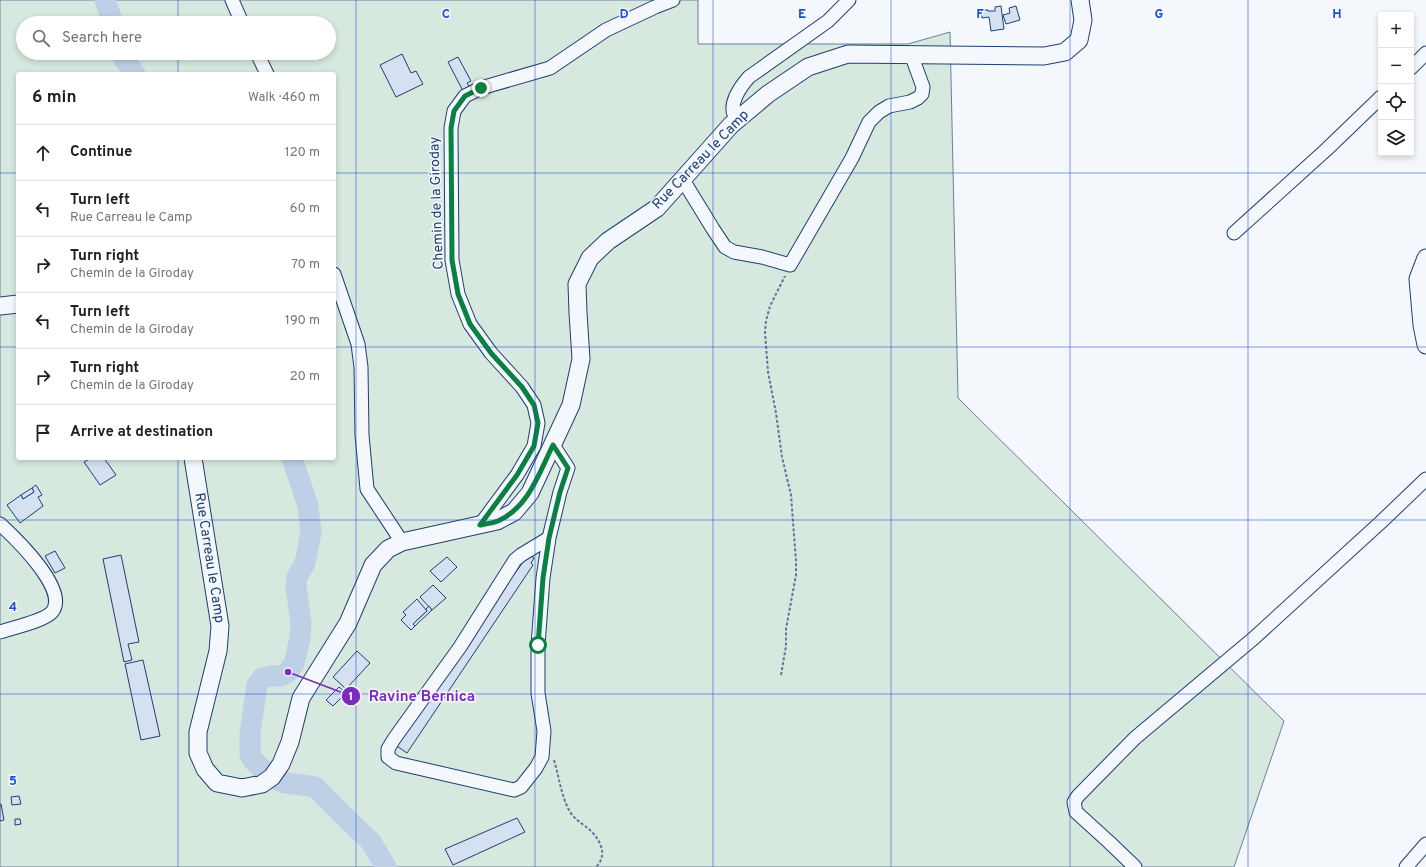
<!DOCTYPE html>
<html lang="en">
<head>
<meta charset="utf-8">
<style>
  body { margin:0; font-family:Overpass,sans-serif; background:#f6f6f6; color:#202124 }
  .controls { position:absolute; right:12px; top:12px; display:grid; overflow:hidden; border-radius:4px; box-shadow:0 2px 6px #0003 }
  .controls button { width:36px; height:36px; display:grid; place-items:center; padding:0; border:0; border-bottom:1px solid #e0e0e0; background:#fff; color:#202124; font:20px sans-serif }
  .stop { position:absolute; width:12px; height:12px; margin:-9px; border:3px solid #0b8043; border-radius:50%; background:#fff }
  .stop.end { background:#0b8043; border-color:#fff; box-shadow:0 1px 4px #0008 }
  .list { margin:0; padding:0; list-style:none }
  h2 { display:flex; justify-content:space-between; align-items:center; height:52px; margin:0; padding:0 16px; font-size:17px }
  h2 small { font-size:13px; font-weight:400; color:#757577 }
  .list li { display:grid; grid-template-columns:26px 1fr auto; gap:12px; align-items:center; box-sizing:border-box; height:56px; padding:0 16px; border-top:1px solid #e0e0e0 }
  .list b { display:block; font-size:15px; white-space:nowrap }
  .list p { margin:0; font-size:13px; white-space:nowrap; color:#757577 }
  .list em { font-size:13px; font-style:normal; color:#757577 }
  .icon { flex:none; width:22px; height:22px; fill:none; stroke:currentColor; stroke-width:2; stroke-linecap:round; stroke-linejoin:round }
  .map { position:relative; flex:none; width:1426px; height:867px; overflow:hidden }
  .search { position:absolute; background:#fff; box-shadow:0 2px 6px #0003; left:16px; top:16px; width:320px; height:44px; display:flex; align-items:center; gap:10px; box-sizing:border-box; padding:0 14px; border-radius:22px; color:#757577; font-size:15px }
  .panel { position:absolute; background:#fff; box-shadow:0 2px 6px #0003; left:16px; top:72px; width:320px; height:388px; border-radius:4px }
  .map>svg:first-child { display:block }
  .green { fill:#d7e8df; stroke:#687fa3; fill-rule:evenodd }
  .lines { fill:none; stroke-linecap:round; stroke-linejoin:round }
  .river { stroke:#bed0e5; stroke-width:21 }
  .building { fill:#d5e0f0; stroke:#1d3f73 }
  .minor-casing { stroke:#1d3f73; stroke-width:15 }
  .major-casing { stroke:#1d3f73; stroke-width:19 }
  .path { stroke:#5e769c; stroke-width:2; stroke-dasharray:3 2; stroke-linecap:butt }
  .minor { stroke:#f4f7fb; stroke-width:13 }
  .major { stroke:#f4f7fb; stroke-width:17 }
  .route { stroke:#0b8043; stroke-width:5 }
  .grid { fill:none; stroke:#1d4ed8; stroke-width:1; stroke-opacity:0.55 }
  .labels { text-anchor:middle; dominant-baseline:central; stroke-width:3; stroke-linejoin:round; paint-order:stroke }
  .street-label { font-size:14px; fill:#1d3f73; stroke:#f4f7fb }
  .grid-label { font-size:13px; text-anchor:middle; font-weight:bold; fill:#1d4ed8; stroke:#f4f7fb; stroke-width:3; stroke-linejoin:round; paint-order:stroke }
  .leader { fill:none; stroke:#7b2cbf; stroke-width:1.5 }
  .callout-dot { fill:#7b2cbf; stroke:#f4f7fb; stroke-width:1.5 }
  .mark-label { font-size:12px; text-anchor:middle; font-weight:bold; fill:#fff }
  .callout-label { font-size:15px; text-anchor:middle; font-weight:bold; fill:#7b2cbf; stroke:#f4f7fb; stroke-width:3; stroke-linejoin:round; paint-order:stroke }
</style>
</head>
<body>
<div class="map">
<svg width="1426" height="867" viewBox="0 0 1426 867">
  <rect width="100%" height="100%" fill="#f4f7fb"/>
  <!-- green -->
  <path class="green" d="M0 0H698V44H908L950 32 958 398 1284 721 1234 867H0ZM23 23H329V53H23ZM18 74H334V458H18Z"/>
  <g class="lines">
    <!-- river -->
    <g class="river">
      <path d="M105 0 113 23"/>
      <path d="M122 53 124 59 135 74"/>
      <path d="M292 458 308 506 311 532 305 563 297 577 296 587 301 623 300 638 294 664 288 672 281 676H271L262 678 257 685 250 733V755L253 760 267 774 281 782 315 787 344 816 371 842 386 867"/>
    </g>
  </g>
  <!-- building -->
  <g class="building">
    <path d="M1001 6 1004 29 991 31 989 17 982 18 981 10H988V11H995V7Z"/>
    <path d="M1016 6 1020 20 1006 24 1003 15 1010 13 1009 8Z"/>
    <path d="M402 54 411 73 416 71 423 84 396 97 380 65Z"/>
    <path d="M458 57 471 81 467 83 470 88 463 91 448 62Z"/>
    <path d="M91 458H104L116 475 100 485 84 462Z"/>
    <path d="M36 485 42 495 38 497 43 506 20 523 7 505 21 495 23 499 34 492 32 488Z"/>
    <path d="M32 488 34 492 23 499 21 495Z"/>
    <path d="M55 551 65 568 55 573 45 556Z"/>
    <path d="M529 554 534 558 531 563 533 565 407 753 391 742Z"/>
    <path d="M121 555 139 642 128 644 132 660 124 662 103 559Z"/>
    <path d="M447 557 457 567 441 582 430 571Z"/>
    <path d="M433 585 446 598 432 610 420 597Z"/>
    <path d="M417 599 427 611 413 624 415 626 411 630 401 620 406 615 403 612Z"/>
    <path d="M429 606 432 610 415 626 413 624 427 611 426 609Z"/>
    <path d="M357 651 370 663 346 689 333 677Z"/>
    <path d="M143 660 160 736 141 740 125 664Z"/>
    <path d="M339 687 346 693 333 706 326 700Z"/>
    <path d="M19 796 21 804 12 805 11 797Z"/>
    <path d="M0 804H1L4 820 0 821Z"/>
    <path d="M517 818 525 832 453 865 445 849Z"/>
    <path d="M15 819H20L21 824 15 825Z"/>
  </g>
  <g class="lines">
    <!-- minor casing -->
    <g class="minor-casing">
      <g id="minor">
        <path d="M232 0 242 23"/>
        <path d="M257 53 267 74"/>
        <path d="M1411 68 1426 53"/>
        <path d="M737 119C726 107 740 87 749 77L828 21 849 0"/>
        <path d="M683 180 713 229 725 247 734 252 762 257 790 265 852 158 869 122 879 112 889 106 910 102 918 98 922 94 923 87 911 54"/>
        <path d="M1234 233 1327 149 1381 97"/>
        <path d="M334 274 358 344 361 367 362 435 367 489 402 542"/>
        <path d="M0 524C14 537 70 590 52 612 44 621 12 628 0 632"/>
        <path d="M480 525 517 475 534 446 538 423 534 405 522 387 491 353 470 324 458 294 452 260 451 128 454 111 465 96 481 88 550 68 606 30 655 7 673 0"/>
        <path d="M549 538 521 555 515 560 460 647 394 739 388 749V757L396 763 514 790 521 787 536 768 542 757 544 731 538 693V645L543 578 549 538 560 492 568 468 553 445"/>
        <path d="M1135 867 1109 842 1076 812 1074 802 1078 796 1135 738 1254 638 1381 522 1426 479"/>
        <path d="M1406 867 1426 844"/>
      </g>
    </g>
    <!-- major casing -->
    <g class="major-casing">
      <g id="major">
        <path d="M1426 258 1418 279 1422 325 1426 345"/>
        <path d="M0 306 18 304"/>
        <path d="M193 458 220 626 218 651 198 732V753L205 769 217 783 242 788 262 784 272 777 281 764 290 742 301 698 348 623 373 565 388 549 402 542 497 521 514 512 530 493 571 405 581 359 578 313 577 284 590 258 608 241 657 208 731 125 768 94 808 67 848 54 1044 56 1065 52 1079 40 1083 20 1080 0"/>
      </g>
    </g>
    <!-- path -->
    <g class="path">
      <path d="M781 675 786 646V629L796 575V561L791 495 782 457 776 413 768 372 765 332 766 321 770 306 785 276"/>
      <path d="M554 760C559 777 561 795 569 810 574 820 584 824 592 832 602 843 607 856 596 867"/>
    </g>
    <!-- minor -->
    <use href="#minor" class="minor"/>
    <!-- major -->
    <use href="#major" class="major"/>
  </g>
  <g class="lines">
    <!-- route -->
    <path class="route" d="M481 88 465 96 454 111 451 128 452 260 458 294 470 324 491 353 522 387 534 405 538 423 534 446 517 475 480 525C486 524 493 523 498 521 529 507 539 473 553 445L568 468 560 492 549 538 543 578 538 645"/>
  </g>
  <!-- grid -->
  <path class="grid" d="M178 0V23M356 0V867M535 0V867M713 0V867M891 0V867M1070 0V867M1248 0V867M178 53V74M0 173H18M334 173H1426M0 347H18M334 347H1426M178 458V867M0 520H1426M0 694H1426"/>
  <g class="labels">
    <!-- street labels -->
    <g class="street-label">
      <text transform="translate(701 160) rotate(-46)">Rue Carreau le Camp</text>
      <text transform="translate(437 203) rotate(-92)">Chemin de la Giroday</text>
      <text transform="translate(209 558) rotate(81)">Rue Carreau le Camp</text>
    </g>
  </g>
  <g class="grid-label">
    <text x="446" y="18">C</text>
    <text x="624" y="18">D</text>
    <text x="802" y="18">E</text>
    <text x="980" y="18">F</text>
    <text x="1159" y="18">G</text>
    <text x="1337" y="18">H</text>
    <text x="13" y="611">4</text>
    <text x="13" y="785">5</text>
  </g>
  <!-- callouts -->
  <path class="leader" d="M288 672L351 696"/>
  <g class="callout-dot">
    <circle cx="288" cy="672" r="4"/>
    <circle cx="351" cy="696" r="10"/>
  </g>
  <g class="mark-label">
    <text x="351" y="700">1</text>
  </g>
  <g class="callout-label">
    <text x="422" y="701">Ravine Bernica</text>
  </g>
</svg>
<div class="controls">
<button>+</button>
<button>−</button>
<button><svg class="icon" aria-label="locate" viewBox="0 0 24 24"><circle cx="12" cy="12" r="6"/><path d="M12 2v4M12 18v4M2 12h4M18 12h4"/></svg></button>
<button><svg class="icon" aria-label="layers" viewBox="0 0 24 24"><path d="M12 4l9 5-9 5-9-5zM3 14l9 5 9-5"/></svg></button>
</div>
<div class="stop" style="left:538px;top:645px"></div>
<div class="stop end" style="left:481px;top:88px"></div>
<div class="search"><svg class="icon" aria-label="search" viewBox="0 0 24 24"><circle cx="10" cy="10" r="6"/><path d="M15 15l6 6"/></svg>Search here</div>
<section class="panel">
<h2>6 min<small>Walk · 460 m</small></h2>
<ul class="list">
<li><svg class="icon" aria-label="ahead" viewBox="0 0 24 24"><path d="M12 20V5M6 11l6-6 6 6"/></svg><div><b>Continue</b></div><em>120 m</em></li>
<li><svg class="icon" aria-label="left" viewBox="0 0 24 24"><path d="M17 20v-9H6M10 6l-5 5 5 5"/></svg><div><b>Turn left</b><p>Rue Carreau le Camp</p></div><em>60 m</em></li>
<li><svg class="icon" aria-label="right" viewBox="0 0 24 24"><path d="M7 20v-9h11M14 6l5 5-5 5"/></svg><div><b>Turn right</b><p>Chemin de la Giroday</p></div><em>70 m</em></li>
<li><svg class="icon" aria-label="left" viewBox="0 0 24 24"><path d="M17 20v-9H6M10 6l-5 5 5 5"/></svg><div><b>Turn left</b><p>Chemin de la Giroday</p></div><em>190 m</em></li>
<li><svg class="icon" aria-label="right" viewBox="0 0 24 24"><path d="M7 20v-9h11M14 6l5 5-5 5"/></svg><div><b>Turn right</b><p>Chemin de la Giroday</p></div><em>20 m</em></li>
<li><svg class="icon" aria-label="arrive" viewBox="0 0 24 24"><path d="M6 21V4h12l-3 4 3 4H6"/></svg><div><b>Arrive at destination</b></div></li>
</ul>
</section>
</div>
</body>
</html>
